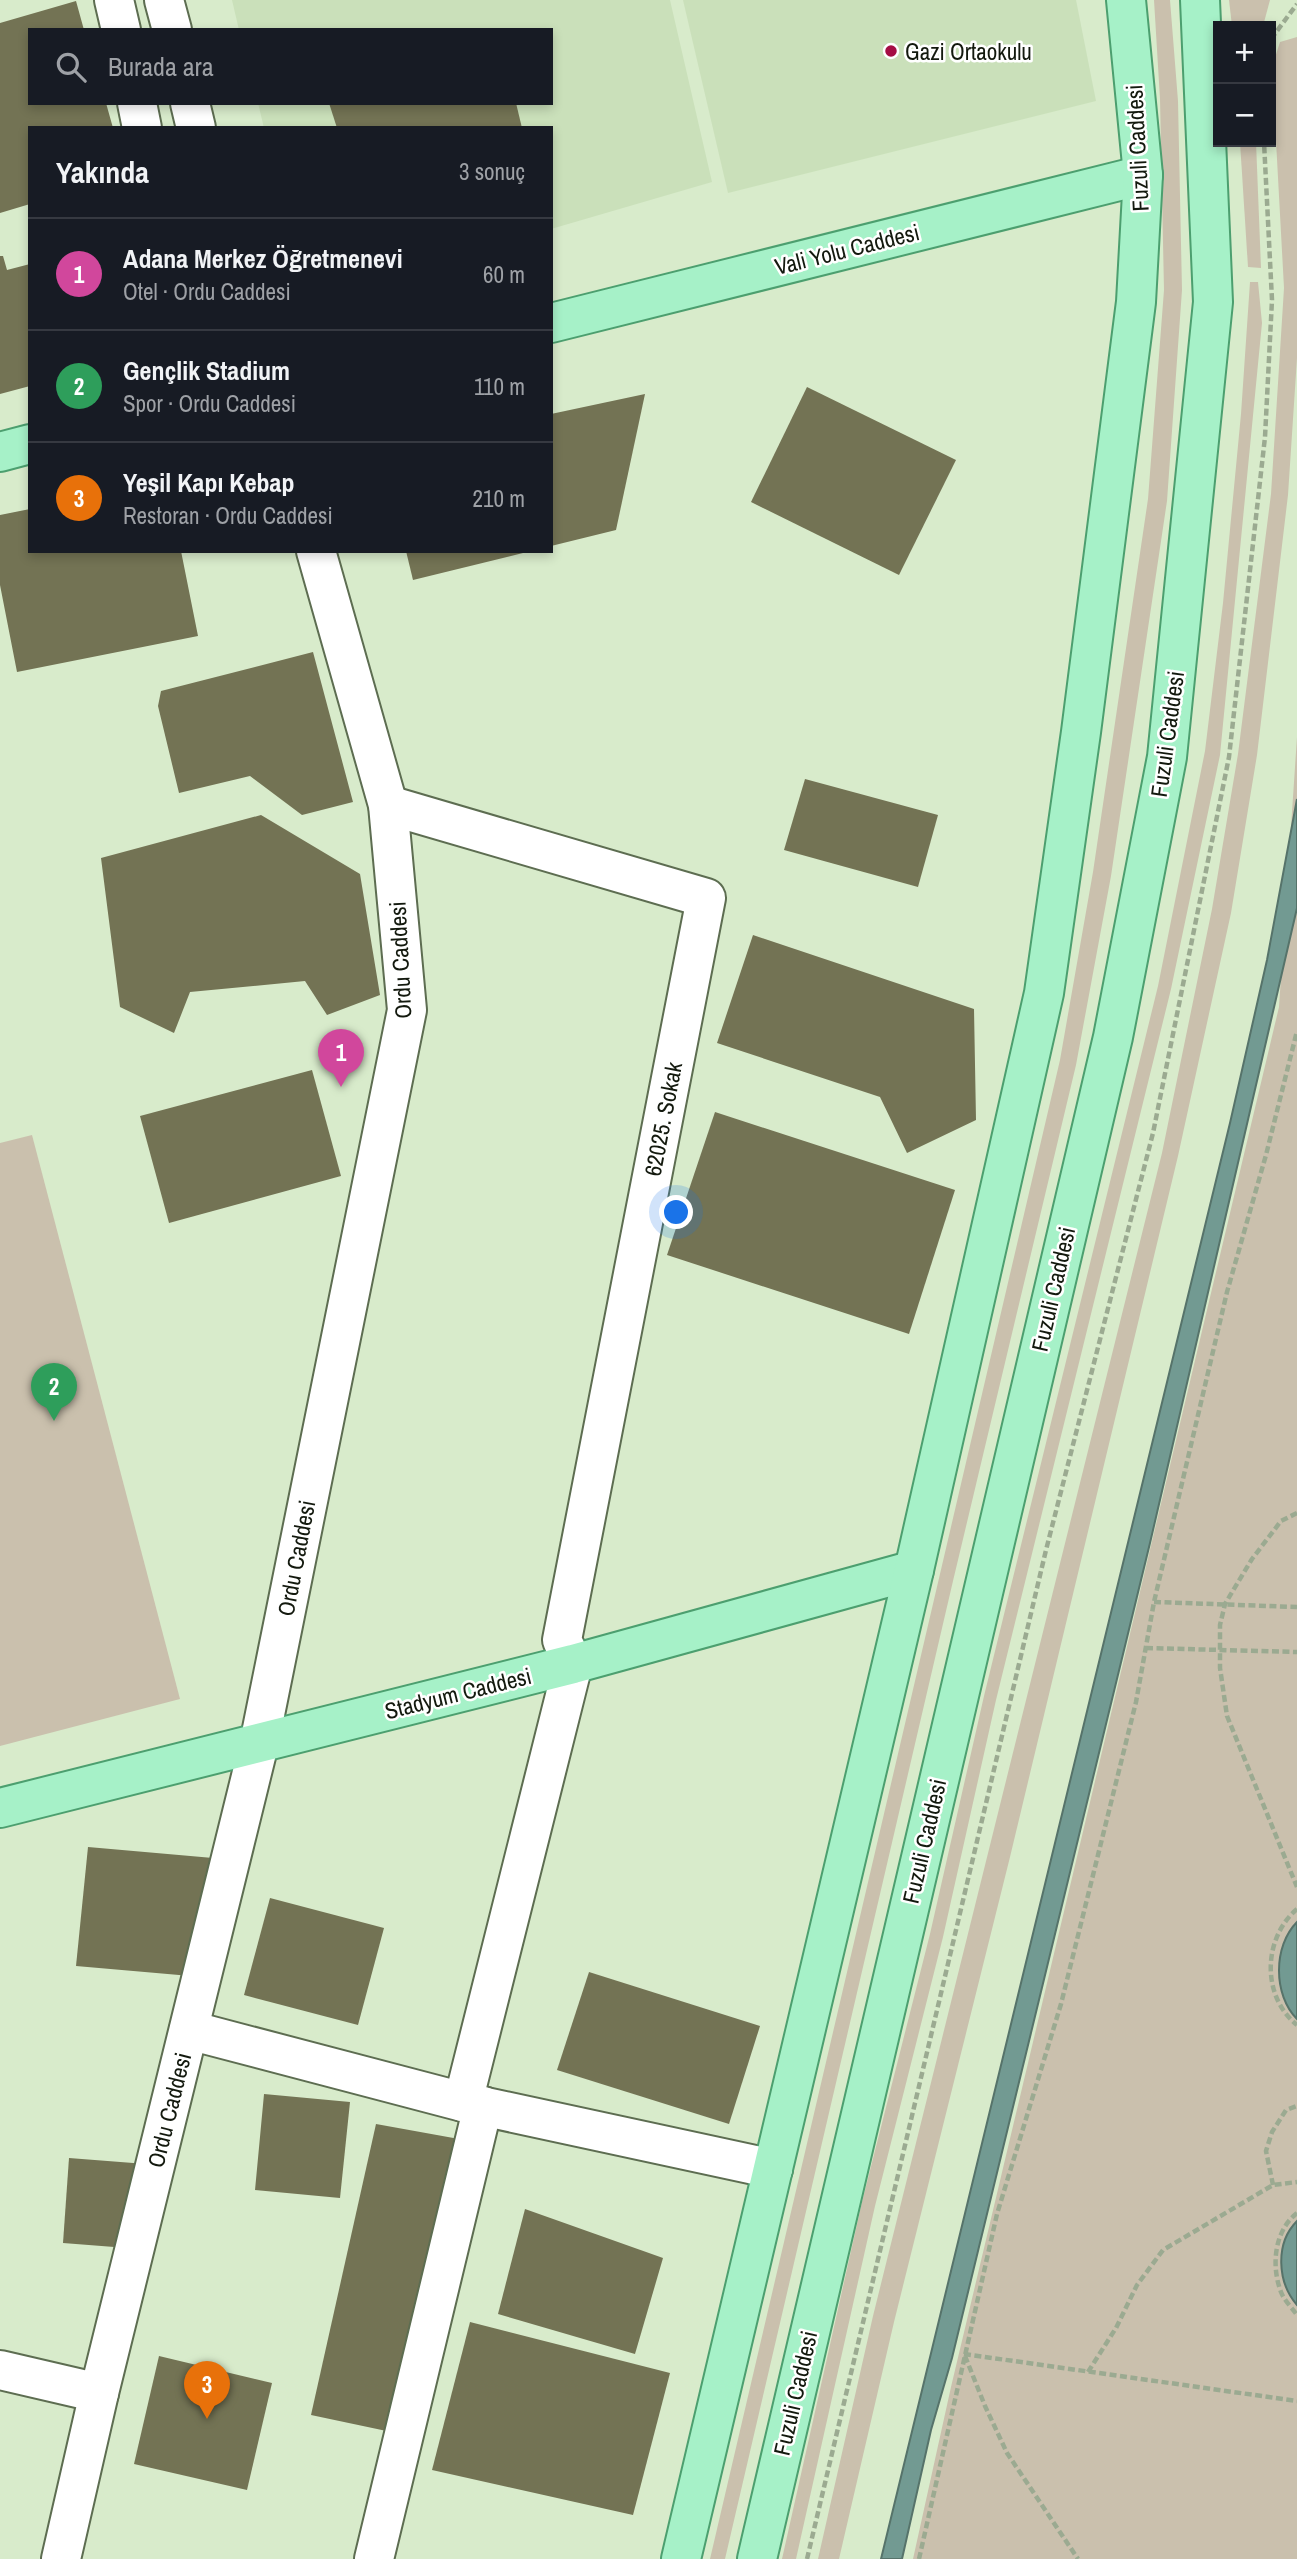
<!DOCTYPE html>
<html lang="tr">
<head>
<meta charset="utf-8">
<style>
  body { margin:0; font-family:"Archivo Narrow",sans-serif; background:#242831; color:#f1f3f6 }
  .controls { position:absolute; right:21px; top:21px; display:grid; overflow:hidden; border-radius:0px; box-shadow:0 4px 10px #0003 }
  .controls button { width:63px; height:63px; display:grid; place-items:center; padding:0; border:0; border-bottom:2px solid #363941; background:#171b24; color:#f1f3f6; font:35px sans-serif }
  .you { position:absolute; left:677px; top:1213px; width:24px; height:24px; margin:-18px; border:5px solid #fff; border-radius:50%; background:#1a73e8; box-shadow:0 0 0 10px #1a73e833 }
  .badge { display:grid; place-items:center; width:46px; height:46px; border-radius:50%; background:#b45309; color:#fff; font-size:23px; font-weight:700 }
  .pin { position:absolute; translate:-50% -58px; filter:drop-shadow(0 2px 4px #0008) }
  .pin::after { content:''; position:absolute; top:37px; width:24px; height:21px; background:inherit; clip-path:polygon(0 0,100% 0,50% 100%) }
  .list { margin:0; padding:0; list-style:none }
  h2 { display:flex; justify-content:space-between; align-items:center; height:91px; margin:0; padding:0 28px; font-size:30px }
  h2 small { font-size:23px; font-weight:400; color:#9ea1a6 }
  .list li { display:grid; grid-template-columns:46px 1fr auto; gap:21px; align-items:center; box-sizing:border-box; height:112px; padding:0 28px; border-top:2px solid #363941 }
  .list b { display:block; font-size:26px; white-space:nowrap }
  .list p { margin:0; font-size:23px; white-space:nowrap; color:#9ea1a6 }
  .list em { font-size:23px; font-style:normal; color:#9ea1a6 }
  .icon { flex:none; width:38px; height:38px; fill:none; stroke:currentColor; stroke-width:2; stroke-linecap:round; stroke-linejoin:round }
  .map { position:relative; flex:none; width:1297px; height:2559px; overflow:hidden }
  .search { position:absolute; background:#171b24; box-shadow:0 4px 10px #0003; left:28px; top:28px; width:525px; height:77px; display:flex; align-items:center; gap:18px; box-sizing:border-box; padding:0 24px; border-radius:0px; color:#9ea1a6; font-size:26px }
  .panel { position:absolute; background:#171b24; box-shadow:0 4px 10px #0003; left:28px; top:126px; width:525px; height:427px; border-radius:0px }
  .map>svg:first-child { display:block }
  .built { fill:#cae0ba }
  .green { fill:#cac0ad }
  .water { fill:#729a92; stroke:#56736a; stroke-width:2 }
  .building { fill:#737354 }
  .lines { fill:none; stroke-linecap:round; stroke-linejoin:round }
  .minor-casing { stroke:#5d6d51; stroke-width:42 }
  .major-casing { stroke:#4c9f6f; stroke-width:42 }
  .path { stroke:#9baa91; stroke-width:4.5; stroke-dasharray:7 3.5; stroke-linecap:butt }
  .minor { stroke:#fff; stroke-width:38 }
  .major { stroke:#a6f1c8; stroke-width:38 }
  .poi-dot { fill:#a50d44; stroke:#fff; stroke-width:2.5 }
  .labels { text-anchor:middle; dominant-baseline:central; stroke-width:5; stroke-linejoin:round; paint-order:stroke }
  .poi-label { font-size:23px; fill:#13190e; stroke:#fff; text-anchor:start }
  .street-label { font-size:23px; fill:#13190e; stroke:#fff }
</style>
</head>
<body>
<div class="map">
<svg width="1297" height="2559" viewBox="0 0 1297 2559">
  <rect width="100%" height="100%" fill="#d8ebcb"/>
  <!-- built -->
  <g class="built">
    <path d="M232 0H670L712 182 551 229V128H264L258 103H551V30H239Z"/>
    <path d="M683 0H1076L1096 101 728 193Z"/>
  </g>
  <!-- green -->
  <g class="green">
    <path d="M1154 0H1170L1178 101 1182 290 1167 501 1111 876 1076 1065 953 1581 725 2559H710L1060 1060 1093 872 1148 499 1164 290 1160 99Z"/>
    <path d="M1229 0H1270L1263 26H1232Z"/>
    <path d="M1297 37V358L1288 495 1257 755 1231 913 1178 1156 1010 1857 894 2322 839 2559H818L873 2316 1162 1153 1212 909 1238 754 1271 494 1284 288 1272 67 1280 42Z"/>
    <path d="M1240 142H1256L1261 268 1248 267Z"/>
    <path d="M1250 282H1258L1262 323 1220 755 1171 989 996 1700 943 1937 875 2206 796 2559H782L862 2202 930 1934 984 1696 1158 986 1205 751 1223 603 1241 414Z"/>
    <path d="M1297 737V2559H913L951 2387 1279 1007Z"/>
    <path d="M32 1135 180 1699 0 1746V1143Z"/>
  </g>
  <!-- water -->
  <g class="water">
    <path d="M1297 799V908L1150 1543 952 2358 931 2430 902 2559H881L1230 1123 1267 960Z"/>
    <path d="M1297 1922V2019C1273 1995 1273 1946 1297 1922Z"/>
    <path d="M1297 2221V2305C1277 2282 1275 2243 1297 2221Z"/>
  </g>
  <!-- building -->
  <g class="building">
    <path d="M76 1 84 30H30V103H106L113 128H30V204L0 213V23Z"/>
    <path d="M329 103H516L522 128H337Z"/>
    <path d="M0 256H3L7 270 30 264V386L0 394Z"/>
    <path d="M807 387 956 460 899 575 751 502Z"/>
    <path d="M645 394 616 530 551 546V414Z"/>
    <path d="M30 509V551H181L198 636 17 672 0 585V515Z"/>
    <path d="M406 551H527V552L413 580Z"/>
    <path d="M313 652 353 802 302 815 250 776 179 793 158 706 161 691Z"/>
    <path d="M805 779 938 815 918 887 784 850Z"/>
    <path d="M261 815 360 874 380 995 327 1015 305 981 190 992 174 1033 120 1007 101 858Z"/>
    <path d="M753 935 974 1009 976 1120 907 1153 880 1097 717 1043Z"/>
    <path d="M312 1070 341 1176 169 1223 140 1116Z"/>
    <path d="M715 1112 955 1190 909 1334 667 1255Z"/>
    <path d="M88 1847 213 1858 202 1977 76 1966Z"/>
    <path d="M270 1898 384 1928 358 2025 244 1995Z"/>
    <path d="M589 1972 760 2026 729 2124 557 2070Z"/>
    <path d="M264 2094 350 2102 340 2198 255 2190Z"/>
    <path d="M376 2124 459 2139 396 2433 311 2415Z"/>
    <path d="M69 2158 146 2164 140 2249 63 2243Z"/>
    <path d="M525 2209 663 2258 635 2354 498 2314Z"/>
    <path d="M470 2322 670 2373 633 2515 432 2470Z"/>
    <path d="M159 2356 272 2383 247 2490 134 2464Z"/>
  </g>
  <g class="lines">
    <!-- minor casing -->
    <g class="minor-casing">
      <g id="minor">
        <path d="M114 0 121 30"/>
        <path d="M164 0 172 30"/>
        <path d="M137 103 142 128"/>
        <path d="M190 103 196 128"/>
        <path d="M388 805 706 898 562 1640 573 1664 463 2102"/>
        <path d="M189 2030 463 2102 773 2169"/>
        <path d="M0 2370 99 2393"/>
        <path d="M61 2559 99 2393 259 1744 407 1010 388 805 316 551"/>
        <path d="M374 2559 483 2106"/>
      </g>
    </g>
    <!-- major casing -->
    <g class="major-casing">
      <g id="major">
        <path d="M551 323 1143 175"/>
        <path d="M0 452 30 444"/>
        <path d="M0 1808 573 1664 914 1570"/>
        <path d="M681 2559 914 1570 1044 993 1081 732 1136 302 1143 175 1126 0"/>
        <path d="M757 2559 1113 1037 1167 757 1213 302 1200 0"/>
      </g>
    </g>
    <!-- path -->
    <g class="path">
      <path d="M1271 39 1297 4"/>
      <path d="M1297 1513 1281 1521 1252 1559 1225 1604 1220 1625V1668L1227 1716 1297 1887"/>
      <path d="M1154 1602 1297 1607"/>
      <path d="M1146 1648 1297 1652"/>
      <path d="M1297 1909C1263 1938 1261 1996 1297 2025"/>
      <path d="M1273 2185 1266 2151 1272 2132 1286 2110 1297 2106"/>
      <path d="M1297 2213C1274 2231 1271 2266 1281 2292 1284 2300 1292 2308 1297 2315"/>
      <path d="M964 2354 1297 2401"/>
      <path d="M965 2356 985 2406 1007 2453 1078 2559"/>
      <path d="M1088 2372 1116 2328 1137 2285 1163 2250 1273 2185 1297 2182"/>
      <path d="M807 2559 1046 1550 1153 1133 1229 757 1265 437 1272 300 1264 142"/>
      <path d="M919 2559 997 2214 1061 2004 1136 1702 1154 1602 1227 1292 1266 1155 1297 1031"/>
    </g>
    <!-- minor -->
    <use href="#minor" class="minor"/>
    <!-- major -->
    <use href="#major" class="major"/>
  </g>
  <!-- markers -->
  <circle class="poi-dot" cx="891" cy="51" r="7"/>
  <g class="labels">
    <!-- poi labels -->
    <g class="poi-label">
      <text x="905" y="51">Gazi Ortaokulu</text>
    </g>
    <!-- street labels -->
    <g class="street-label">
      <text transform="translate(1137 148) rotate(-93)">Fuzuli Caddesi</text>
      <text transform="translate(847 249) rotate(-14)">Vali Yolu Caddesi</text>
      <text transform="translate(1167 734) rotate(-82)">Fuzuli Caddesi</text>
      <text transform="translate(400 960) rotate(-93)">Ordu Caddesi</text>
      <text transform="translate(663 1119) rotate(-79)">62025. Sokak</text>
      <text transform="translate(1053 1289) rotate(-77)">Fuzuli Caddesi</text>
      <text transform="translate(296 1558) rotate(-79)">Ordu Caddesi</text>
      <text transform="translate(458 1693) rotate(-14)">Stadyum Caddesi</text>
      <text transform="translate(924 1841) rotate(-77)">Fuzuli Caddesi</text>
      <text transform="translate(169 2110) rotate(-76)">Ordu Caddesi</text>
      <text transform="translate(795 2393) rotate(-77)">Fuzuli Caddesi</text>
    </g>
  </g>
</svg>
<div class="controls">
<button>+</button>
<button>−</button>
</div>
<div class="you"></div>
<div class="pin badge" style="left:341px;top:1087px;background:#d1479c">1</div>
<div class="pin badge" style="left:54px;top:1421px;background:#2e9e5b">2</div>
<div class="pin badge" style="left:207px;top:2419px;background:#e8710a">3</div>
<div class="search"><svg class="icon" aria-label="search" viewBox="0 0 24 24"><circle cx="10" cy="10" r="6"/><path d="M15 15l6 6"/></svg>Burada ara</div>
<section class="panel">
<h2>Yakında<small>3 sonuç</small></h2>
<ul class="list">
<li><span class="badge" style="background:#d1479c">1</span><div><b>Adana Merkez Öğretmenevi</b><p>Otel · Ordu Caddesi</p></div><em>60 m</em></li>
<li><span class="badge" style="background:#2e9e5b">2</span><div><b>Gençlik Stadium</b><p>Spor · Ordu Caddesi</p></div><em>110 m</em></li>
<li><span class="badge" style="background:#e8710a">3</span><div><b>Yeşil Kapı Kebap</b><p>Restoran · Ordu Caddesi</p></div><em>210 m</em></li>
</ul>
</section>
</div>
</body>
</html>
